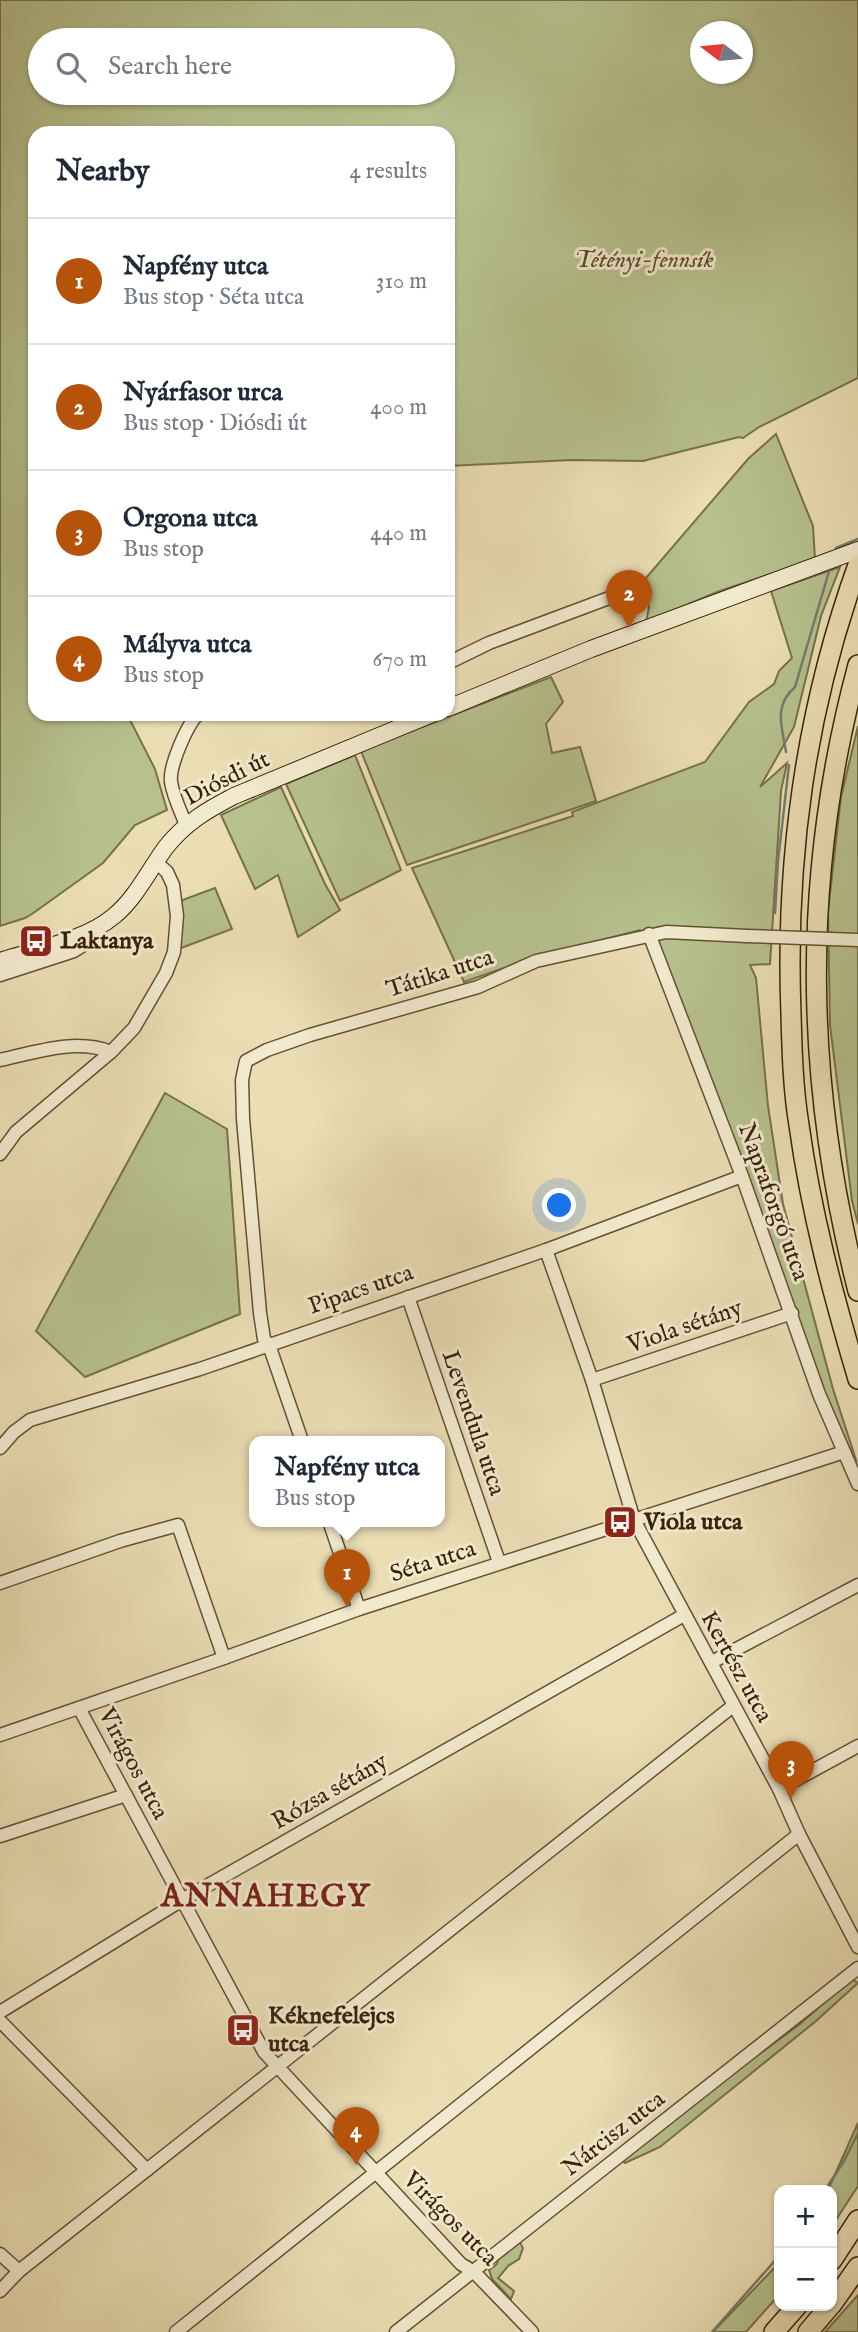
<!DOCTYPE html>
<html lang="en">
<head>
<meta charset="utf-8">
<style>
  body { margin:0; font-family:"IM FELL English",serif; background:#f2f2f3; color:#1f2937 }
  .controls { position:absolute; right:21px; bottom:21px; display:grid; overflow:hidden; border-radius:14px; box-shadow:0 2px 5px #0004 }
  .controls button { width:63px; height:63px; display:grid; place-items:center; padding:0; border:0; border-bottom:2px solid #e0e1e3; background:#fff; color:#1f2937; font:35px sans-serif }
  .compass { position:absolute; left:690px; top:21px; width:63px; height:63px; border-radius:50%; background:#fff; box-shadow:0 2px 5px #0004; rotate:286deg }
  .you { position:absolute; left:560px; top:1206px; width:24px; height:24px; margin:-18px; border:5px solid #fff; border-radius:50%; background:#1a73e8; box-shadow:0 0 0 10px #1a73e833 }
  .badge { display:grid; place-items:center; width:46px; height:46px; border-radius:50%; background:#b45309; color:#fff; font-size:23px; font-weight:700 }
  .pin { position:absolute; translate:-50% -58px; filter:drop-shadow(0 2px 4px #0008) }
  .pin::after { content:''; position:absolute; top:37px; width:24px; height:21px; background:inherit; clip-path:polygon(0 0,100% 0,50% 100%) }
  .popup { position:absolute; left:249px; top:1436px; width:196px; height:91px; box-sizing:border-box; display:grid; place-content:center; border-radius:14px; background:#fff; filter:drop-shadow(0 2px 5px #0005); font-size:23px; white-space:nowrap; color:#747a83 }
  .popup b { font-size:26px; color:#1f2937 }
  .popup::after { content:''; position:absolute; left:50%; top:100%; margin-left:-14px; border:14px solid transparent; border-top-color:#fff }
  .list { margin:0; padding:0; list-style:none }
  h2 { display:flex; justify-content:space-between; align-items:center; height:91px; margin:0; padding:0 28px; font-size:30px }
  h2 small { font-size:23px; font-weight:400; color:#747a83 }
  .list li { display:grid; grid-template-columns:46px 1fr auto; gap:21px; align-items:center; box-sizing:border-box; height:126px; padding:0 28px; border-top:2px solid #e0e1e3 }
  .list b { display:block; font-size:26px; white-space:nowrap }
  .list p { margin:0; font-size:23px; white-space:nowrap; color:#747a83 }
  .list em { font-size:23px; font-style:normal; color:#747a83 }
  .icon { flex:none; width:38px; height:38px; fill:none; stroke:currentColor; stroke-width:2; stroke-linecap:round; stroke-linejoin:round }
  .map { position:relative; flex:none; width:858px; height:2332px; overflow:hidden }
  .search { position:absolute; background:#fff; box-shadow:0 2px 5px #0004; left:28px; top:28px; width:427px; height:77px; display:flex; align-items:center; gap:18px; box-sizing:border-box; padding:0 24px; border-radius:38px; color:#747a83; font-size:26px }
  .panel { position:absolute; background:#fff; box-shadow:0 2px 5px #0004; left:28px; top:126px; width:427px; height:595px; border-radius:21px }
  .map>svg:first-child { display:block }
  .green { fill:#b6c18e; stroke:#77714c; stroke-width:2; fill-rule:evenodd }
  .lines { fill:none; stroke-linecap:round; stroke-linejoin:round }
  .stream { stroke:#727e6c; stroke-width:2.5 }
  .minor-casing { stroke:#655034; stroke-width:15 }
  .secondary-casing { stroke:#382109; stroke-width:18 }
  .trunk-casing { stroke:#382109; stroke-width:22 }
  .minor { stroke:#f2eacf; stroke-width:12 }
  .secondary { stroke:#f2eacf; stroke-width:16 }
  .trunk { stroke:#ebdeb5; stroke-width:19 }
  .minor-bridge-casing { stroke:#655034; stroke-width:15; stroke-linecap:butt }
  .minor-bridge { stroke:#f2eacf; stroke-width:12 }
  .labels { text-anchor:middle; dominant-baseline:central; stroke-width:6; stroke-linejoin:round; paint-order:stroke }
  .park-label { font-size:24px; font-style:italic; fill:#58492a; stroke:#f2eacf }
  .street-label { font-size:24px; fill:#382109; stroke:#f2eacf }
  .poi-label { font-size:24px; font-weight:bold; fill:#382109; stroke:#f2eacf; text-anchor:start }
  .district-label { font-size:32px; font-weight:bold; letter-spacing:2px; fill:#7a1f14; stroke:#f2eacf }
</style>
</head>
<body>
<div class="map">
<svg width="858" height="2332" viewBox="0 0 858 2332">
  <rect width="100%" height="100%" fill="#ebdeb5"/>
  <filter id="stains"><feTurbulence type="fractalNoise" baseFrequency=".00286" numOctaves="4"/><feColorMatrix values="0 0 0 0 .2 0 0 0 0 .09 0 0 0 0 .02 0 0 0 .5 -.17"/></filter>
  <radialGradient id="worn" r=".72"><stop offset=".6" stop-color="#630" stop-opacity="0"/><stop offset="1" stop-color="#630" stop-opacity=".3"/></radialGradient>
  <!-- green -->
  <g class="green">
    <path d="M0 0H858V378L759 427 743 438 739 437 643 461 572 460 448 466V133H35V714H140L130 720 155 769 167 810 135 825 103 863 32 914 25 918 0 926ZM700 32H742V74H700ZM40 40H443V93H40Z"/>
    <path d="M776 434 813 526 815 559 717 592 646 622 649 607 640 585 748 459Z"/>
    <path d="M840 567 821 616 794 727 760 787 787 763 781 791 770 964 750 965 756 978 768 1106 783 1204 833 1389 856 1460 847 1453 823 1388 812 1364 660 950 640 930 535 957 464 982 412 868 573 816 572 812 705 762 749 702 774 684 779 671 792 658 771 591Z"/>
    <path d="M551 677 563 702 546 724 552 753 580 747 596 801 407 865 361 751Z"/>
    <path d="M858 726V1224L852 1201 830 1025 828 912 841 797Z"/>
    <path d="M355 755 401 870 340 901 286 784Z"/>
    <path d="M281 787 325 884 340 910 298 937 278 875 255 889 221 815Z"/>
    <path d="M215 888 232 929 181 948 180 901Z"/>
    <path d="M165 1093 227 1129 240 1314 85 1377 36 1331Z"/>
    <path d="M853 1980 858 1983 816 2021 660 2147 625 2163 622 2160 743 2066 800 2024 845 1984Z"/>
    <path d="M858 2123V2186L832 2226V2190H828Z"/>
    <path d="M519 2241 523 2248 519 2259 508 2266 498 2278 514 2291 511 2299 492 2279 489 2270 497 2264 498 2258Z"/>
    <path d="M779 2263V2295L746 2332H713Z"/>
    <path d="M858 2295V2332H825Z"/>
  </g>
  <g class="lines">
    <!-- stream -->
    <g class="stream">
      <path d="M836 548 858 539"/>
      <path d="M786 752C782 726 773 706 795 687L830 568"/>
      <path d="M775 913 778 861 789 765"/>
      <path d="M825 2190 844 2161 858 2133"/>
      <path d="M712 2332 779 2256"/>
    </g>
    <!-- minor casing -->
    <g class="minor-casing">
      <g id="minor">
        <path d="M448 663 489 643 617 595 632 593"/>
        <path d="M186 825C181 812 173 796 171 782 169 766 187 725 198 714"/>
        <path d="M649 934 742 1176 819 1394 858 1484"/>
        <path d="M0 975 74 951 82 946 80 935"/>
        <path d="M0 1060C36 1052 76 1038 111 1052"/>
        <path d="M0 1154 16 1132 111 1052 134 1028 166 973 174 952 177 916 173 885 167 872 156 862"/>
        <path d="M546 1250 592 1380 634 1520 779 1789 799 1834 858 1947"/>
        <path d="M408 1297 499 1562"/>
        <path d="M592 1380 792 1313"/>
        <path d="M302 1441 269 1345 264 1339 260 1313 243 1119 242 1080 246 1061 267 1050 310 1035 478 987 536 961 666 932 747 936"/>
        <path d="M0 1448 14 1432 30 1420 200 1369 546 1250 742 1176"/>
        <path d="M329 1521 359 1609"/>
        <path d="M0 1583 120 1541 178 1525 224 1658"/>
        <path d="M712 1662 858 1585"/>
        <path d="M79 1708 264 2052 461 2264 474 2272 532 2332"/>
        <path d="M0 1735 224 1658 359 1609 844 1452"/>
        <path d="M779 1789 858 1746"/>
        <path d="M0 1836 126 1795"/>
        <path d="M0 2012 182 1900 684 1615"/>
        <path d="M0 2021 147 2170"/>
        <path d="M0 2254 19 2271"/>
        <path d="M0 2291 19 2271 733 1706"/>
        <path d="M176 2332 799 1834"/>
        <path d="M396 2332 858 1968"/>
      </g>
    </g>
    <!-- secondary casing -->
    <g class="secondary-casing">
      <g id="secondary">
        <path d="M448 708 591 649 858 550"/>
        <path d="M0 961C35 950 86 940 114 916 136 898 149 870 166 847 185 823 207 810 234 796L432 714"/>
      </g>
    </g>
    <!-- trunk casing -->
    <g class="trunk-casing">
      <g id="trunk">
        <path d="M858 565C805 712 785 859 791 1014 792 1051 793 1089 799 1125 811 1212 833 1295 858 1379"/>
        <path d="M858 665C801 877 804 1079 858 1291"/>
        <path d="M832 2260 858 2220"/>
        <path d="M832 2304 858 2267"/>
        <path d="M774 2332 797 2306"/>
        <path d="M808 2332 830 2306"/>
      </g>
    </g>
    <!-- minor -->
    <use href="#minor" class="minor"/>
    <!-- secondary -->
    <use href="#secondary" class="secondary"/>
    <!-- trunk -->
    <use href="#trunk" class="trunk"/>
    <!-- minor-bridge casing -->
    <g class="minor-bridge-casing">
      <path id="minor-bridge" d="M747 936 858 940"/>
    </g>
    <!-- minor-bridge -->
    <use href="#minor-bridge" class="minor-bridge"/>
  </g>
  <!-- icons -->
  <defs>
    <g id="bus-square" transform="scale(1.75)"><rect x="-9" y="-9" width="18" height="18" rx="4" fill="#8f2418" stroke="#f2eacf"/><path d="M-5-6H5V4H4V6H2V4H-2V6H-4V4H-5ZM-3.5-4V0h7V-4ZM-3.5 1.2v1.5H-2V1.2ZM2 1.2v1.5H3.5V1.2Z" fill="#fff"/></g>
  </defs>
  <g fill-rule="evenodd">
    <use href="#bus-square" x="36" y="941"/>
    <use href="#bus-square" x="620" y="1522"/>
    <use href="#bus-square" x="243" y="2030"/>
  </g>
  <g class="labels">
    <!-- park labels -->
    <g class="park-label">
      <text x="644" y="260">Tétényi-fennsík</text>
    </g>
    <!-- street labels -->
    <g class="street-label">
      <text transform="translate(227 779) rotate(-27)">Diósdi út</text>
      <text transform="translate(440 974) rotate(-18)">Tátika utca</text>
      <text transform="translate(773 1202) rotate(70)">Napraforgó utca</text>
      <text transform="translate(361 1290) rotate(-19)">Pipacs utca</text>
      <text transform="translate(685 1327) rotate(-19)">Viola sétány</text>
      <text transform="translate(473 1423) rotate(71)">Levendula utca</text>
      <text transform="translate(433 1562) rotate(-18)">Séta utca</text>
      <text transform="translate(736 1667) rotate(61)">Kertész utca</text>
      <text transform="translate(133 1764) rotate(62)">Virágos utca</text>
      <text transform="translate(330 1792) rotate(-30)">Rózsa sétány</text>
      <text transform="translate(614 2134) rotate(-38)">Nárcisz utca</text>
      <text transform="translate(450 2219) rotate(45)">Virágos utca</text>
    </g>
    <!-- poi labels -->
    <g class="poi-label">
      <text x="60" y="941">Laktanya</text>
      <text x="644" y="1522">Viola utca</text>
      <text x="268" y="2016">Kéknefelejcs<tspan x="268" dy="28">utca</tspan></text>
    </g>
    <!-- district labels -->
    <g class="district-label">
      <text x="266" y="1897">ANNAHEGY</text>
    </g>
  </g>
  <rect width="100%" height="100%" filter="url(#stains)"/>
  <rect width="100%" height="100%" fill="url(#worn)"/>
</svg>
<div class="controls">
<button>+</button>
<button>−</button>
</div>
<svg class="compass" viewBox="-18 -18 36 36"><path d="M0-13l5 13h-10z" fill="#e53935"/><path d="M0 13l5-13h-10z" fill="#747a83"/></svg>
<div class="you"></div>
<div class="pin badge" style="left:347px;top:1607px">1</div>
<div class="popup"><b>Napfény utca</b>Bus stop</div>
<div class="pin badge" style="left:629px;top:628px">2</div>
<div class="pin badge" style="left:791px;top:1799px">3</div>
<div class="pin badge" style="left:356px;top:2165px">4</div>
<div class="search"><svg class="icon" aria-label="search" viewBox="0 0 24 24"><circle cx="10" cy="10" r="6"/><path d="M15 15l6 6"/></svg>Search here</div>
<section class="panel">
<h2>Nearby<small>4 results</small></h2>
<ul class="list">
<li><span class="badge">1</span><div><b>Napfény utca</b><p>Bus stop · Séta utca</p></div><em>310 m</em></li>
<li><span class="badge">2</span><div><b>Nyárfasor urca</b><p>Bus stop · Diósdi út</p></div><em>400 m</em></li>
<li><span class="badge">3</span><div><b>Orgona utca</b><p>Bus stop</p></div><em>440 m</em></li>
<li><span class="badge">4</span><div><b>Mályva utca</b><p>Bus stop</p></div><em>670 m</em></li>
</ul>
</section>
</div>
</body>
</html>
